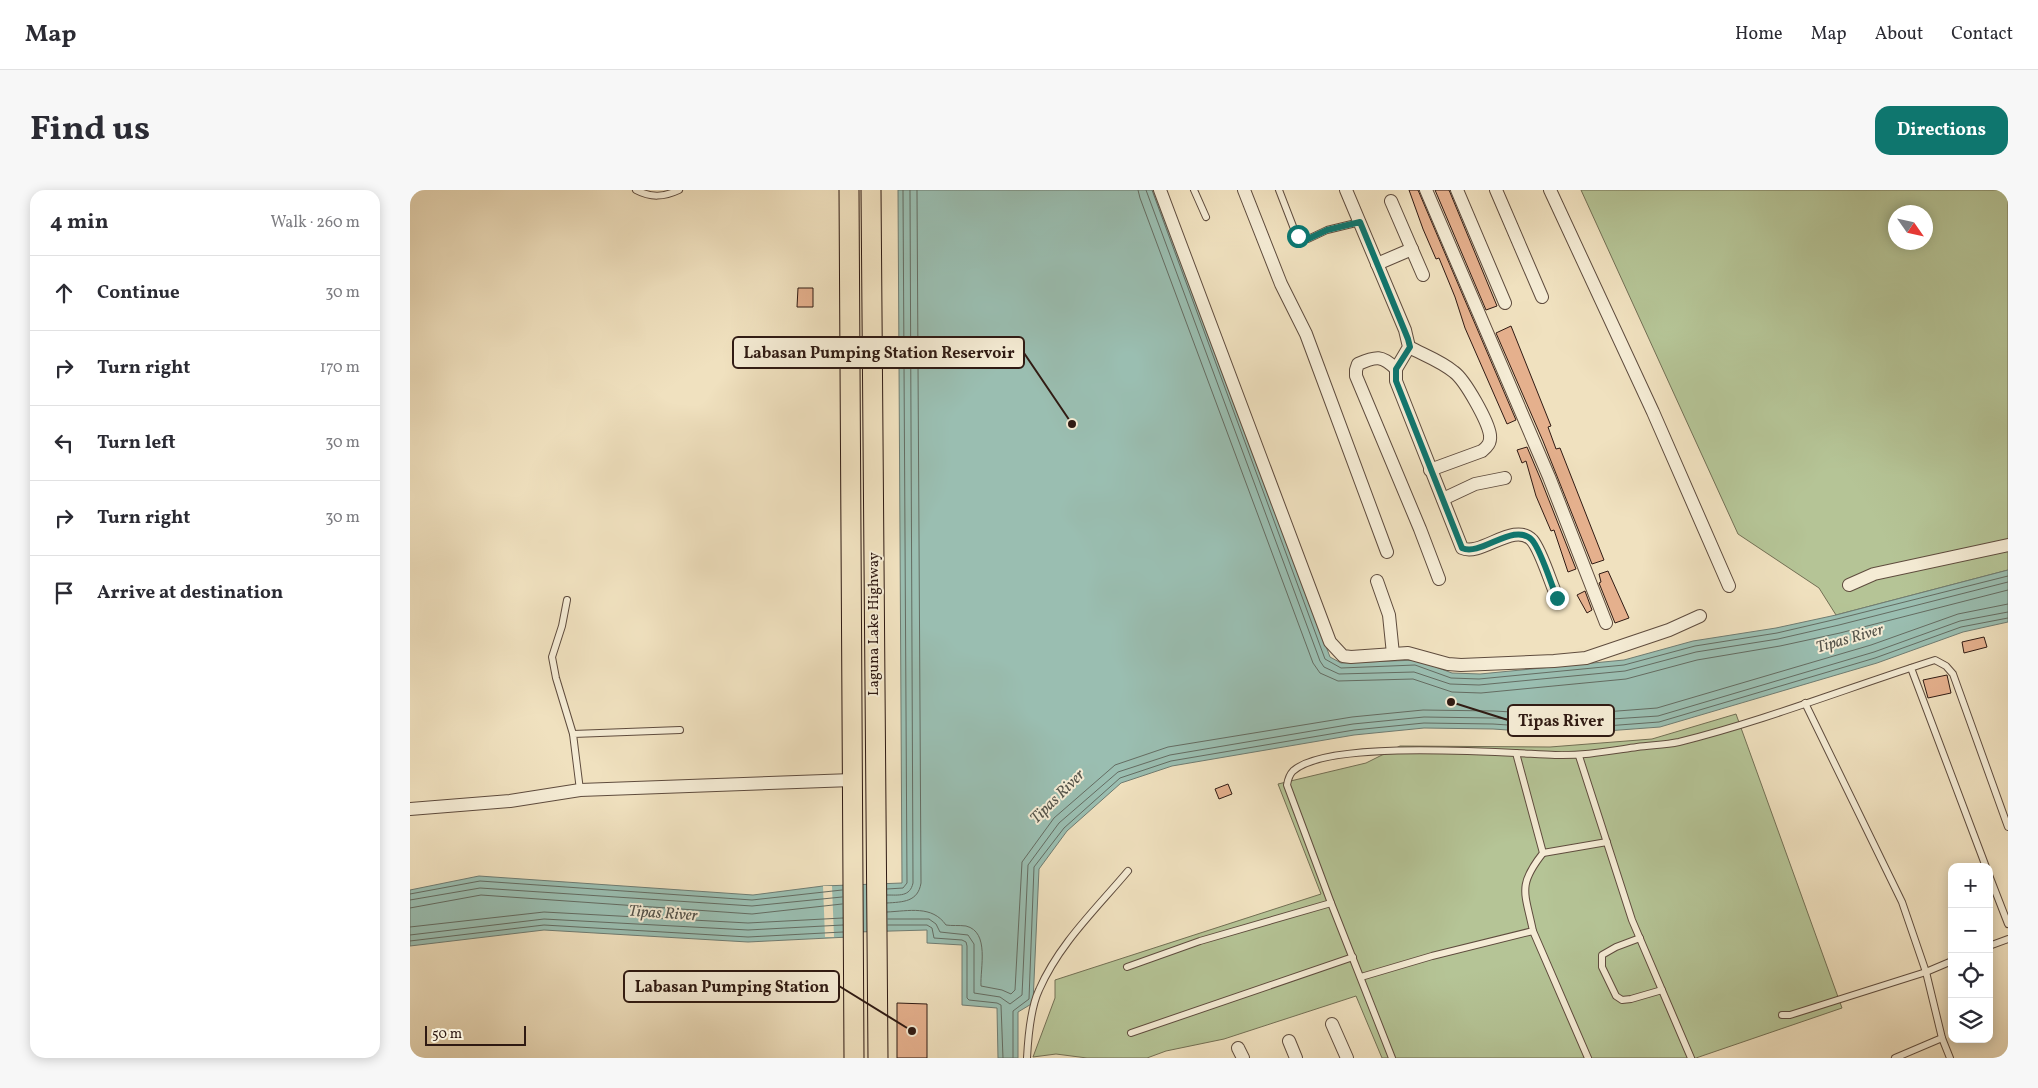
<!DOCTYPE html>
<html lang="en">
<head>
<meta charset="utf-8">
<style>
  body { margin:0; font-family:Vollkorn,serif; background:#f7f7f7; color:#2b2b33 }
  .controls { position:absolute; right:15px; bottom:15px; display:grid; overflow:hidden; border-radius:10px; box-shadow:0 2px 12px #0003 }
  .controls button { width:45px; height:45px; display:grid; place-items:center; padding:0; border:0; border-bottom:1px solid #e1e1e2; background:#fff; color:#2b2b33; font:25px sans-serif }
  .compass { position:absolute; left:1478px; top:15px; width:45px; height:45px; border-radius:50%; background:#fff; box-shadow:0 2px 12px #0003; rotate:124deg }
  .scale { position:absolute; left:15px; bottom:12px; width:101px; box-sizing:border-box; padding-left:5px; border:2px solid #2f1a13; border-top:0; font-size:14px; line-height:18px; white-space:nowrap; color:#2f1a13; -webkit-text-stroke:4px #f5ecd5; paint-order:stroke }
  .stop { position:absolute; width:15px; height:15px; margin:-11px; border:4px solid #0f766e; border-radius:50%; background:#fff }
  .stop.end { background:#0f766e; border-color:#fff; box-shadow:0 1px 5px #0008 }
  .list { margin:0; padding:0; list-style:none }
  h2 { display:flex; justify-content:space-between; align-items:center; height:65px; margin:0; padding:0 20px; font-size:21px }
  h2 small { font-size:16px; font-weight:400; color:#7c7c81 }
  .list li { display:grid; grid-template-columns:32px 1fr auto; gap:15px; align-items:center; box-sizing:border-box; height:75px; padding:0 20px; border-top:1px solid #e1e1e2 }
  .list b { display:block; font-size:19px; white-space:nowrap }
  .list em { font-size:16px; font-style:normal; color:#7c7c81 }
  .icon { flex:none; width:28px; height:28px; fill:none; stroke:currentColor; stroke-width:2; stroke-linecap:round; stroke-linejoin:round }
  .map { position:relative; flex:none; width:1598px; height:868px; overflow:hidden; border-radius:15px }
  header { display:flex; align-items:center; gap:30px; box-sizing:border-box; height:70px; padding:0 25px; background:#fff; border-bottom:1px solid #e1e1e2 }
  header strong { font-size:24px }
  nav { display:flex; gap:28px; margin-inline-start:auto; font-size:18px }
  .intro { display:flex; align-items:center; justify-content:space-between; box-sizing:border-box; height:120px; padding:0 30px }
  h1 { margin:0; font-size:35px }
  .button { padding:12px 22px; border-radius:15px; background:#0f766e; color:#fff; font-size:18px; font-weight:700 }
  main { display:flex; gap:30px; padding:0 30px }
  aside { flex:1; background:#fff; border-radius:15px; box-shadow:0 2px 12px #0003 }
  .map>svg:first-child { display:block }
  .green { fill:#b5c496; stroke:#726f54; fill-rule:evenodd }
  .water { fill:#9abeb1; stroke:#6f7c72 }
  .pier { fill:#f0e1bf }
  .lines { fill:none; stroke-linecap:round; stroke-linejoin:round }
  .shore { stroke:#646c62; stroke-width:1 }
  .building { fill:#e5b08d; stroke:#2f1a13 }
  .service-casing { stroke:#5f4c3e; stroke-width:8 }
  .minor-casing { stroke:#5f4c3e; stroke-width:14 }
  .primary-casing { stroke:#2f1a13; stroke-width:21 }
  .service { stroke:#f5ecd5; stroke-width:6 }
  .minor { stroke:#f5ecd5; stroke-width:12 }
  .primary { stroke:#f0e1bf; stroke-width:19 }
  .route { stroke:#0f766e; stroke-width:6 }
  .labels { text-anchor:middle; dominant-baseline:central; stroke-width:4; stroke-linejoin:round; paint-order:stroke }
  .street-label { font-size:15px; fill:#2f1a13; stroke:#f5ecd5 }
  .water-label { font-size:16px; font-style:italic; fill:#54534a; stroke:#f5ecd5 }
  .leader { fill:none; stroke:#2f1a13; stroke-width:2 }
  .callout-dot { fill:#2f1a13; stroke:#f5ecd5; stroke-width:2 }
  .callout { fill:#f5ecd5; stroke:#2f1a13; stroke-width:2 }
  .callout-label { font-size:16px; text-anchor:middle; font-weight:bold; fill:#2f1a13 }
</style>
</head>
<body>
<header>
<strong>Map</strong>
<nav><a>Home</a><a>Map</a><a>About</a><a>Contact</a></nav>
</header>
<div class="intro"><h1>Find us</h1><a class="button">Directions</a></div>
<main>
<aside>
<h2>4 min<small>Walk · 260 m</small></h2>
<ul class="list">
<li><svg class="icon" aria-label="ahead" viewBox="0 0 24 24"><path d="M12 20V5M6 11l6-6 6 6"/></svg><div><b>Continue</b></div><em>30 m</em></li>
<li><svg class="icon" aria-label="right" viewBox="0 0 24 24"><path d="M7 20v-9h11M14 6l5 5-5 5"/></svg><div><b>Turn right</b></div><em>170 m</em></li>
<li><svg class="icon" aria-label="left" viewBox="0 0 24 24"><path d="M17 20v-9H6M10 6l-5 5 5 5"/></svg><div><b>Turn left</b></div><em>30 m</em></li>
<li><svg class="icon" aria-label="right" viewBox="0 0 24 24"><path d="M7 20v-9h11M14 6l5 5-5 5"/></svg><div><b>Turn right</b></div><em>30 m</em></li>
<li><svg class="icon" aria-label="arrive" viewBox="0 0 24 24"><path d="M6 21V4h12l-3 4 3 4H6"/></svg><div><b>Arrive at destination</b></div></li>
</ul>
</aside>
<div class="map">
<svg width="1598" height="868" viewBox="0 0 1598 868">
  <rect width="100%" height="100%" fill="#f0e1bf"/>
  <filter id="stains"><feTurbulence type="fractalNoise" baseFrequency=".004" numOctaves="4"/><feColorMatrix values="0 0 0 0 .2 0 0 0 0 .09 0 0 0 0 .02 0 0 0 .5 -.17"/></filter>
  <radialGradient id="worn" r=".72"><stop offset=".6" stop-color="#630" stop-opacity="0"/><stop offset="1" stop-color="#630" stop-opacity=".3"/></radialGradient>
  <!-- green -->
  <g class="green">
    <path d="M1171 0H1598V380L1426 425 1409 398 1328 344ZM1486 22H1516V52H1486Z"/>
    <path d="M1326 524 1432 818 1286 868H972L946 806 814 849 756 861 737 868H677L646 864 623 867 645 808V790L911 704 868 594 956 573 990 556 1140 557 1242 549Z"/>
  </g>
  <!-- water -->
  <path class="water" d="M488 0H747L920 467 931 473 1007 470 1042 483 1070 484 1214 470 1283 451 1366 438 1426 425 1598 380V432L1553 442 1467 473 1250 537 1156 544 1083 539 1014 538 944 545 762 576 711 593 657 641 629 679 623 813 608 822V868H588L587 818 552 815V755L517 753V740L447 742 439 747 338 752 134 740 0 756V700L69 686 343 705 413 696 492 693Z"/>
  <!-- pier -->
  <path class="pier" d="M413 696H422L424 747H415Z"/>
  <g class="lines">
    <!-- shore -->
    <g class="shore">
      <path d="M728 0 730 8 903 473 910 483 928 491 1003 489 1042 502 1071 503 1216 489 1287 470 1370 456 1430 443 1598 400"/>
      <path d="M736 0 910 471 914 477 929 484 1004 482 1040 494 1069 495 1215 481 1286 462 1368 449 1429 435 1598 392"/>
      <path d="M742 0 915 469 931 478 1005 475 1041 488 1069 489 1214 475 1285 456 1367 443 1427 429 1598 386"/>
      <path d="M477 699 493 698 497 693 493 0"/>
      <path d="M0 704 70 691 342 710 432 700"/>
      <path d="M477 705C489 705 500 707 503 693L500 0"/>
      <path d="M0 710 70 698 342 716 432 707"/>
      <path d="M477 713C493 712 508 712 511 693L507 0"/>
      <path d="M0 718 71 705 342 724 432 714"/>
      <path d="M477 722C499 721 522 715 536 735 542 736 549 735 556 736 580 742 570 778 571 796L592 800 601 804 605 800 612 672 644 628 705 575 758 557 942 527 1013 520 1084 521 1155 525 1247 518 1461 455 1548 424 1598 414"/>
      <path d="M478 729H519L526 734 530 742 558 745 564 754V803L590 807 600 814 612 805 618 675 649 633 708 582 760 565 943 534 1014 527 1083 528 1156 532 1248 526 1464 462 1550 431 1598 422"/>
      <path d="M478 735H517L522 738 524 748 552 750 556 752 557 756V808L559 810 587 813 591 815 593 868"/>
      <path d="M0 737 134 722 338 733 433 728"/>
      <path d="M0 745 134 729 338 740 433 735"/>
      <path d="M0 751 134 735 338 747 433 742"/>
      <path d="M603 868V821L619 809 624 677 654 638 710 588 761 571 944 540 1014 533 1083 534 1156 539 1249 532 1465 468 1551 437 1598 428"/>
    </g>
  </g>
  <!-- building -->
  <g class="building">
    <path d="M999 0H1008L1106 230 1097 234 1055 138 1045 107 1029 68 1026 69 1013 39Z"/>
    <path d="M1025 0H1039L1087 116 1076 120Z"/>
    <path d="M388 98H403V117H387Z"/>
    <path d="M1101 136 1141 236 1138 237 1146 259 1150 258 1194 370 1182 374 1133 251 1086 143Z"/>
    <path d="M1117 257 1131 290 1166 379 1158 382 1144 340 1141 341 1126 306 1116 271 1112 273 1107 260Z"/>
    <path d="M1198 381 1219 428 1205 433 1189 393 1191 392 1189 384Z"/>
    <path d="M1175 401 1182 420 1177 423 1167 405Z"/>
    <path d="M1574 447 1577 457 1554 463 1552 452Z"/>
    <path d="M1537 485 1541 503 1518 508 1513 490Z"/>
    <path d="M818 594 822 604 809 609 805 599Z"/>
    <path d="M487 813 517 814V868H487Z"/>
  </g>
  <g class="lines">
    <!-- service casing -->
    <g class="service-casing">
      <g id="service">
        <path d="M226 0C241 8 254 7 269 0"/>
        <path d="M784 0 796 27"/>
        <path d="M869 0 886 44 891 48 898 49 917 40 950 32"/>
        <path d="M157 410 152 436 142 467 146 488 163 544"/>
        <path d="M1501 478 1576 677"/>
        <path d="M1395 513 1492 712 1516 782 1532 848 1540 868"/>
        <path d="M1169 566 1222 730 1281 868"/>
        <path d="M170 600 163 544 270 540"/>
        <path d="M1133 663 1197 652"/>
        <path d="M1579 685 1598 734"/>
        <path d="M1123 741 1178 868"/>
        <path d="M1230 748 1206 757 1192 765V777L1206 806 1212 810 1221 809 1252 800"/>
        <path d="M1579 756 1598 749"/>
        <path d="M717 777 790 751 921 713"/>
        <path d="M951 787 1022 766 1123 741C1115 702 1107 696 1133 663L1106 563"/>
        <path d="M1372 825H1380L1516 782 1542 771"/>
        <path d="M721 843 943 767"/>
        <path d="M617 868C618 849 621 817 629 800 649 754 686 719 718 681"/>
        <path d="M982 868 921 713 877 595C878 589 879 585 883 581 918 549 1094 563 1145 565 1173 566 1199 561 1227 557 1241 555 1255 555 1269 552 1354 531 1440 497 1525 470L1536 476 1543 484 1598 637"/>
        <path d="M1485 868 1532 848"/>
      </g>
    </g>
    <!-- minor casing -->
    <g class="minor-casing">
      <g id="minor">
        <path d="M750 0 920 452 933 466 941 467 998 463 1038 474 1051 475 1144 471 1176 468 1259 440 1290 426"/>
        <path d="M834 0 871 94 896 144 977 362"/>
        <path d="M936 0 995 140 999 157 986 179V191L1052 358C1071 367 1104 331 1122 350 1131 360 1141 394 1147 407"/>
        <path d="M1016 0 1139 287 1196 433"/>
        <path d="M1047 0 1095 113"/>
        <path d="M1086 0 1132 107"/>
        <path d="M1140 0 1243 222 1319 396"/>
        <path d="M981 11 1013 85"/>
        <path d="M967 74 1002 59"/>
        <path d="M999 157C1014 165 1031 171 1044 182 1055 190 1078 231 1080 245 1081 253 1077 257 1072 261L1020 280"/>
        <path d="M986 179C972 165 966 166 948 174L946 180V186L1010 339 1029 389"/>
        <path d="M1033 309 1065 294 1095 288"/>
        <path d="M967 391 979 425 983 464"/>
        <path d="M1439 395 1464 384 1598 355"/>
        <path d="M0 619 100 611 170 600 442 590"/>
        <path d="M922 834 937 868"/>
        <path d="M879 851 886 868"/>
        <path d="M828 858 833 868"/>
      </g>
    </g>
    <!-- primary casing -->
    <g class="primary-casing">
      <g id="primary">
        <path d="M439 0 444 868"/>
        <path d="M461 0 468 868"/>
      </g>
    </g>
    <!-- service -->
    <use href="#service" class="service"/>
    <!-- minor -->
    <use href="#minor" class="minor"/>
    <!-- primary -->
    <use href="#primary" class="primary"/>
  </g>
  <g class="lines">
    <!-- route -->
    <path class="route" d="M888 46 898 49 917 40 950 32 998 149 1000 157 986 179V191L1052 358C1071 367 1104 331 1122 350 1131 360 1141 394 1147 408"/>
  </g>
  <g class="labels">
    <!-- street labels -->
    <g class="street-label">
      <text transform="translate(464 434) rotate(-90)">Laguna Lake Highway</text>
    </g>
    <!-- water labels -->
    <g class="water-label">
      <text transform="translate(1440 449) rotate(-16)">Tipas River</text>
      <text transform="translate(648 607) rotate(-45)">Tipas River</text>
      <text transform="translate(253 724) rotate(4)">Tipas River</text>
    </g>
  </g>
  <!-- callouts -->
  <path class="leader" d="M662 234L614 163M1041 512L1098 530M502 841L429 796"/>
  <g class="callout-dot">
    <circle cx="662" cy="234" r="5"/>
    <circle cx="1041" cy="512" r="5"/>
    <circle cx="502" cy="841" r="5"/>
  </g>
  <g class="callout">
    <rect x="323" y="147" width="291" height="31" rx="5"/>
    <rect x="1098" y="515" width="106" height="31" rx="5"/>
    <rect x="214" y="781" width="215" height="31" rx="5"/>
  </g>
  <g class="callout-label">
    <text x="469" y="168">Labasan Pumping Station Reservoir</text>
    <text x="1151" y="536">Tipas River</text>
    <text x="322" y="802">Labasan Pumping Station</text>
  </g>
  <rect width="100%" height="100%" filter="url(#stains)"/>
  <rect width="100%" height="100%" fill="url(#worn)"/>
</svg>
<div class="controls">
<button>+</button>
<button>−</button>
<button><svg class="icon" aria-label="locate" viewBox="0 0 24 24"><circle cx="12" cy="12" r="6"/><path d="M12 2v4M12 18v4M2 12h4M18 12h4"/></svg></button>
<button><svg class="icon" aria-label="layers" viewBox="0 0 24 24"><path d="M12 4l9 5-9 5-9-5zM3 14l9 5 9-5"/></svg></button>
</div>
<svg class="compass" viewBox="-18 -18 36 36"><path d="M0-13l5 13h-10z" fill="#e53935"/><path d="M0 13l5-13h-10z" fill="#7c7c81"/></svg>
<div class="scale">50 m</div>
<div class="stop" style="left:888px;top:46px"></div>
<div class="stop end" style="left:1147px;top:408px"></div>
</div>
</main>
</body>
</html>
